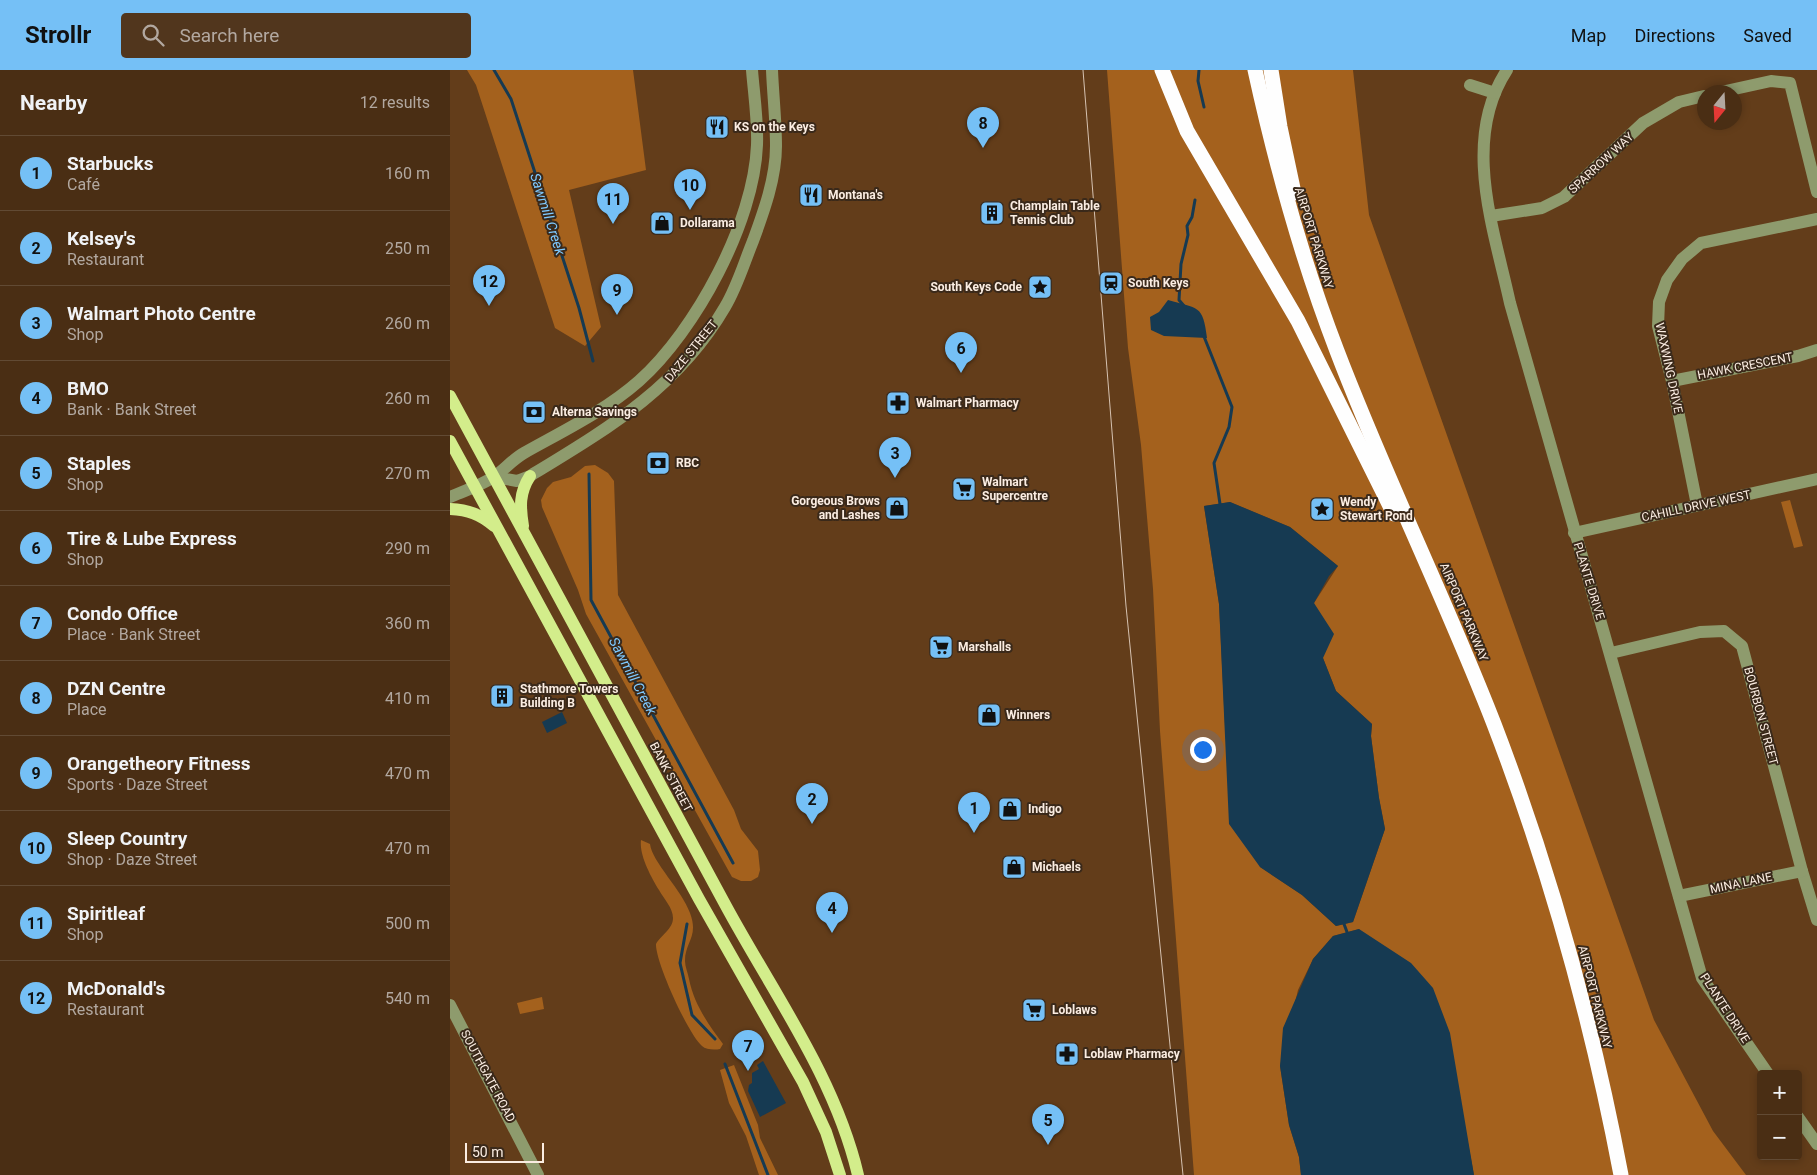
<!DOCTYPE html>
<html lang="en">
<head>
<meta charset="utf-8">
<style>
  body { margin:0; font-family:Roboto,sans-serif; background:#51361d; color:#f1f3f6 }
  .controls { position:absolute; right:15px; bottom:15px; display:grid; overflow:hidden; border-radius:5px; box-shadow:0 2px 8px #0003 }
  .controls button { width:45px; height:45px; display:grid; place-items:center; padding:0; border:0; border-bottom:1px solid #614a34; background:#4a2e14; color:#f1f3f6; font:25px sans-serif }
  .compass { position:absolute; left:1247px; top:15px; width:45px; height:45px; border-radius:50%; background:#4a2e14; box-shadow:0 2px 8px #0003; rotate:198deg }
  .scale { position:absolute; left:15px; bottom:12px; width:79px; box-sizing:border-box; padding-left:5px; border:2px solid #fbede2; border-top:0; font-size:14px; line-height:18px; white-space:nowrap; color:#fbede2; -webkit-text-stroke:4px #3a291a; paint-order:stroke }
  .you { position:absolute; left:752px; top:679px; width:18px; height:18px; margin:-12px; border:4px solid #fff; border-radius:50%; background:#1a73e8; box-shadow:0 0 0 8px #1a73e833 }
  .badge { display:grid; place-items:center; width:32px; height:32px; border-radius:50%; background:#75c0f6; color:#111; font-size:16px; font-weight:700 }
  .pin { position:absolute; translate:-50% -41px; filter:drop-shadow(0 1px 2px #0008) }
  .pin::after { content:''; position:absolute; top:26px; width:18px; height:15px; background:inherit; clip-path:polygon(0 0,100% 0,50% 100%) }
  .list { margin:0; padding:0; list-style:none }
  h2 { display:flex; justify-content:space-between; align-items:center; height:65px; margin:0; padding:0 20px; font-size:21px }
  h2 small { font-size:16px; font-weight:400; color:#b2a8a0 }
  .list li { display:grid; grid-template-columns:32px 1fr auto; gap:15px; align-items:center; box-sizing:border-box; height:75px; padding:0 20px; border-top:1px solid #614a34 }
  .list b { display:block; font-size:19px; white-space:nowrap }
  .list p { margin:0; font-size:16px; white-space:nowrap; color:#b2a8a0 }
  .list em { font-size:16px; font-style:normal; color:#b2a8a0 }
  .icon { flex:none; width:28px; height:28px; fill:none; stroke:currentColor; stroke-width:2; stroke-linecap:round; stroke-linejoin:round }
  .map { position:relative; flex:none; width:1367px; height:1105px; overflow:hidden }
  header { display:flex; align-items:center; gap:30px; box-sizing:border-box; height:70px; padding:0 25px; background:#75c0f6; color:#111 }
  header strong { font-size:24px }
  nav { display:flex; gap:28px; margin-inline-start:auto; font-size:18px }
  .search { width:350px; height:45px; background:#51361d; display:flex; align-items:center; gap:12px; box-sizing:border-box; padding:0 18px; border-radius:5px; color:#b2a8a0; font-size:19px }
  main { display:flex }
  aside { flex:1; background:#4a2e14 }
  .map>svg:first-child { display:block }
  .green { fill:#a4611d; fill-rule:evenodd }
  .water { fill:#163a52 }
  .lines { fill:none; stroke-linecap:round; stroke-linejoin:round }
  .stream { stroke:#163a52; stroke-width:3 }
  .minor { stroke:#8e9b6d; stroke-width:12 }
  .major { stroke:#d3ed8b; stroke-width:12 }
  .highway { stroke:#fefefe; stroke-width:15 }
  .tram { stroke:#d6c2b1; stroke-width:1 }
  .labels { text-anchor:middle; dominant-baseline:central; stroke-width:4; stroke-linejoin:round; paint-order:stroke }
  .poi-label { font-size:12px; font-weight:bold; fill:#fbede2; stroke:#3a291a; text-anchor:start }
  .street-label { font-size:12px; fill:#fbede2; stroke:#3a291a }
  .water-label { font-size:14px; font-style:italic; fill:#7ec9ff; stroke:#3a291a }
</style>
</head>
<body>
<header>
<strong>Strollr</strong>
<div class="search"><svg class="icon" aria-label="search" viewBox="0 0 24 24"><circle cx="10" cy="10" r="6"/><path d="M15 15l6 6"/></svg>Search here</div>
<nav><a>Map</a><a>Directions</a><a>Saved</a></nav>
</header>
<main>
<aside>
<h2>Nearby<small>12 results</small></h2>
<ul class="list">
<li><span class="badge">1</span><div><b>Starbucks</b><p>Café</p></div><em>160 m</em></li>
<li><span class="badge">2</span><div><b>Kelsey's</b><p>Restaurant</p></div><em>250 m</em></li>
<li><span class="badge">3</span><div><b>Walmart Photo Centre</b><p>Shop</p></div><em>260 m</em></li>
<li><span class="badge">4</span><div><b>BMO</b><p>Bank · Bank Street</p></div><em>260 m</em></li>
<li><span class="badge">5</span><div><b>Staples</b><p>Shop</p></div><em>270 m</em></li>
<li><span class="badge">6</span><div><b>Tire &amp; Lube Express</b><p>Shop</p></div><em>290 m</em></li>
<li><span class="badge">7</span><div><b>Condo Office</b><p>Place · Bank Street</p></div><em>360 m</em></li>
<li><span class="badge">8</span><div><b>DZN Centre</b><p>Place</p></div><em>410 m</em></li>
<li><span class="badge">9</span><div><b>Orangetheory Fitness</b><p>Sports · Daze Street</p></div><em>470 m</em></li>
<li><span class="badge">10</span><div><b>Sleep Country</b><p>Shop · Daze Street</p></div><em>470 m</em></li>
<li><span class="badge">11</span><div><b>Spiritleaf</b><p>Shop</p></div><em>500 m</em></li>
<li><span class="badge">12</span><div><b>McDonald's</b><p>Restaurant</p></div><em>540 m</em></li>
</ul>
</aside>
<div class="map">
<svg width="1367" height="1105" viewBox="0 0 1367 1105">
  <rect width="100%" height="100%" fill="#633d1a"/>
  <!-- green -->
  <g class="green">
    <path d="M17 0H183L196 100 119 120 151 257 135 276 105 258 26 15Z"/>
    <path d="M657 0H903L919 145 1204 950 1263 1061 1296 1105H1024L1009 1025 909 859 883 866 863 889 848 920 830 996 839 1055 849 1087 851 1105H744L710 661 703 519 691 375 678 278ZM780 432 840 457 888 496 864 533 873 588 886 621 922 654 921 666 929 728 935 759 903 852 886 856 852 825 810 797 775 656 769 534 754 436Z"/>
    <path d="M145 395 158 403 164 411 168 525 284 740 291 759 308 781 310 800 308 807 301 811H291L282 807 136 544 128 520 92 437 91 430 97 418 103 412 121 407 135 396Z"/>
    <path d="M1340 430 1353 476 1344 478 1331 432Z"/>
    <path d="M191 770 200 774C202 792 232 820 240 843 249 867 235 872 235 891 235 897 238 903 239 909 244 934 258 954 273 974L270 979C265 980 256 980 252 976 238 964 205 891 206 874 211 865 223 859 223 848 223 838 214 829 209 820 201 807 189 785 191 770Z"/>
    <path d="M92 927 94 939 70 944 67 933Z"/>
    <path d="M284 995 308 1055 310 1068 328 1105H309L296 1066 279 1033 270 1000Z"/>
  </g>
  <!-- water -->
  <g class="water">
    <path d="M718 230C748 239 753 234 757 268L714 266 701 260 700 247 709 242Z"/>
    <path d="M780 432 840 457 888 496 879 506 864 533 884 564 873 588 886 621 922 654 921 666 929 728 935 759 903 852 886 856 852 825 810 797 779 754 769 534 754 436Z"/>
    <path d="M112 642 117 653 97 663 92 652Z"/>
    <path d="M909 859 961 893 983 918 1000 963 1024 1105H851L849 1087 839 1055 830 996 833 958 863 889 883 866Z"/>
    <path d="M313 991 336 1033 310 1047 298 1021 299 1015 302 1013V1003L309 999 307 995Z"/>
  </g>
  <g class="lines">
    <!-- stream -->
    <g class="stream">
      <path d="M44 0 61 29 129 238 143 291"/>
      <path d="M749 0 748 11 754 37"/>
      <path d="M735 237 729 230 731 194 738 165 737 156 742 147 745 130"/>
      <path d="M753 264 782 337 779 357 764 393 770 434"/>
      <path d="M139 404 141 530 283 793"/>
      <path d="M237 854 230 893 242 945 265 969"/>
      <path d="M894 854 897 862"/>
      <path d="M275 994 318 1105"/>
    </g>
    <!-- minor -->
    <g class="minor">
      <path d="M1057 0C1011 70 1044 159 1060 233L1252 908 1318 1004"/>
      <path d="M1020 15 1045 23"/>
      <path d="M1271 22 1321 11 1340 13 1367 122"/>
      <path d="M1041 146 1092 138 1114 127 1193 53 1229 32 1254 26"/>
      <path d="M1222 311 1348 286 1367 280"/>
      <path d="M44 407 67 411 80 406C157 359 228 318 275 237 287 217 294 193 303 171 314 141 326 108 326 76 326 51 323 25 322 0"/>
      <path d="M0 427C14 421 32 415 45 406 55 399 62 390 74 383 113 361 155 341 189 311 246 260 304 152 307 75 308 51 304 25 302 0"/>
      <path d="M1247 435 1222 311 1208 256 1209 232 1217 210 1232 189 1251 173 1367 149"/>
      <path d="M1124 463 1367 409"/>
      <path d="M1161 583 1250 562 1274 561 1292 576 1352 801 1367 850"/>
      <path d="M1229 826 1352 801"/>
      <path d="M0 935 88 1105"/>
      <path d="M1348 1047 1367 1074"/>
    </g>
    <!-- major -->
    <g class="major">
      <path d="M0 326C92 496 184 666 276 836 323 923 385 1007 408 1105"/>
      <path d="M0 371 249 829 353 1012 376 1062 390 1105"/>
      <path d="M0 439C18 440 30 444 44 456"/>
      <path d="M73 456C70 437 69 423 80 406"/>
    </g>
    <!-- highway -->
    <g class="highway">
      <path d="M712 0 737 61 848 251 944 444"/>
      <path d="M805 0C826 96 852 190 887 281 935 407 995 528 1044 654 1100 800 1142 952 1171 1105"/>
      <path d="M821 0 830 57 844 123"/>
    </g>
    <!-- tram -->
    <path class="tram" d="M633 0 676 536 733 1105"/>
  </g>
  <!-- icons -->
  <defs>
    <g id="restaurant-square" transform="scale(1.25)"><rect x="-9" y="-9" width="18" height="18" rx="4" fill="#75c0f6" stroke="#3a291a"/><path d="M-5-6h1v4h1v-4h1v4h1v-4h1v5L-1.5 .5V6h-2V.5L-5-1ZM5-6V6H3V1.5H1.5Q1.5-4 5-6Z" fill="#111"/></g>
    <g id="building-square" transform="scale(1.25)"><rect x="-9" y="-9" width="18" height="18" rx="4" fill="#75c0f6" stroke="#3a291a"/><path d="M-4-6H4V6H1V3H-1V6H-4ZM-2.5-4.3h1.7v1.8h-1.7ZM.8-4.3h1.7v1.8H.8ZM-2.5-1h1.7V.8h-1.7ZM.8-1h1.7V.8H.8Z" fill="#111"/></g>
    <g id="shop-square" transform="scale(1.25)"><rect x="-9" y="-9" width="18" height="18" rx="4" fill="#75c0f6" stroke="#3a291a"/><path d="M-5-2.5h2.3a2.7 3.5 0 0 1 5.4 0H5L5.5 6h-11ZM-1.5-2.5h3a1.5 2.3 0 0 0-3 0Z" fill="#111"/></g>
    <g id="station-square" transform="scale(1.25)"><rect x="-9" y="-9" width="18" height="18" rx="4" fill="#75c0f6" stroke="#3a291a"/><path d="M-3-6H3Q5-6 5-4V2Q5 4 3 4L4.5 6H3L1.5 4h-3L-3 6H-4.5L-3 4Q-5 4-5 2V-4Q-5-6-3-6ZM-3.5-4v3h7v-3ZM-3.5 1v1.5H-2V1ZM2 1v1.5H3.5V1Z" fill="#111"/></g>
    <g id="sight-square" transform="scale(1.25)"><rect x="-9" y="-9" width="18" height="18" rx="4" fill="#75c0f6" stroke="#3a291a"/><path d="M0-6L1.8-2.2L6-1.7L2.9 1.2L3.7 5.4L0 3.3L-3.7 5.4L-2.9 1.2L-6-1.7L-1.8-2.2Z" fill="#111"/></g>
    <g id="pharmacy-square" transform="scale(1.25)"><rect x="-9" y="-9" width="18" height="18" rx="4" fill="#75c0f6" stroke="#3a291a"/><path d="M-2-6h4v4h4v4h-4v4h-4v-4h-4v-4h4Z" fill="#111"/></g>
    <g id="bank-square" transform="scale(1.25)"><rect x="-9" y="-9" width="18" height="18" rx="4" fill="#75c0f6" stroke="#3a291a"/><path d="M-6-4H6V4H-6ZM0-2.3a2.3 2.3 0 1 0 0 4.6a2.3 2.3 0 1 0 0-4.6Z" fill="#111"/></g>
    <g id="supermarket-square" transform="scale(1.25)"><rect x="-9" y="-9" width="18" height="18" rx="4" fill="#75c0f6" stroke="#3a291a"/><path d="M-6-5.5h2.5l.6 2H6L4.5 2H-2.5L-4.4-4H-6ZM-1.5 3.2a1.3 1.3 0 1 0 .1 0ZM3 3.2a1.3 1.3 0 1 0 .1 0Z" fill="#111"/></g>
  </defs>
  <g fill-rule="evenodd">
    <use href="#restaurant-square" x="267" y="57"/>
    <use href="#restaurant-square" x="361" y="125"/>
    <use href="#building-square" x="542" y="143"/>
    <use href="#shop-square" x="212" y="153"/>
    <use href="#station-square" x="661" y="213"/>
    <use href="#sight-square" x="590" y="217"/>
    <use href="#pharmacy-square" x="448" y="333"/>
    <use href="#bank-square" x="84" y="342"/>
    <use href="#bank-square" x="208" y="393"/>
    <use href="#supermarket-square" x="514" y="419"/>
    <use href="#shop-square" x="447" y="438"/>
    <use href="#sight-square" x="872" y="439"/>
    <use href="#supermarket-square" x="491" y="577"/>
    <use href="#building-square" x="52" y="626"/>
    <use href="#shop-square" x="539" y="645"/>
    <use href="#shop-square" x="560" y="739"/>
    <use href="#shop-square" x="564" y="797"/>
    <use href="#supermarket-square" x="584" y="940"/>
    <use href="#pharmacy-square" x="617" y="984"/>
  </g>
  <g class="labels">
    <!-- poi labels -->
    <g class="poi-label">
      <text x="284" y="57">KS on the Keys</text>
      <text x="378" y="125">Montana's</text>
      <text x="560" y="136">Champlain Table<tspan x="560" dy="14">Tennis Club</tspan></text>
      <text x="230" y="153">Dollarama</text>
      <text x="678" y="213">South Keys</text>
      <text x="572" y="217" text-anchor="end">South Keys Code</text>
      <text x="466" y="333">Walmart Pharmacy</text>
      <text x="102" y="342">Alterna Savings</text>
      <text x="226" y="393">RBC</text>
      <text x="532" y="412">Walmart<tspan x="532" dy="14">Supercentre</tspan></text>
      <text x="430" y="431" text-anchor="end">Gorgeous Brows<tspan x="430" dy="14">and Lashes</tspan></text>
      <text x="890" y="432">Wendy<tspan x="890" dy="14">Stewart Pond</tspan></text>
      <text x="508" y="577">Marshalls</text>
      <text x="70" y="619">Stathmore Towers<tspan x="70" dy="14">Building B</tspan></text>
      <text x="556" y="645">Winners</text>
      <text x="578" y="739">Indigo</text>
      <text x="582" y="797">Michaels</text>
      <text x="602" y="940">Loblaws</text>
      <text x="634" y="984">Loblaw Pharmacy</text>
    </g>
    <!-- street labels -->
    <g class="street-label">
      <text transform="translate(1151 93) rotate(-43)">SPARROW WAY</text>
      <text transform="translate(864 168) rotate(73)">AIRPORT PARKWAY</text>
      <text transform="translate(241 281) rotate(-51)">DAZE STREET</text>
      <text transform="translate(1295 296) rotate(-11)">HAWK CRESCENT</text>
      <text transform="translate(1219 298) rotate(78)">WAXWING DRIVE</text>
      <text transform="translate(1246 436) rotate(-12)">CAHILL DRIVE WEST</text>
      <text transform="translate(1139 511) rotate(73)">PLANTE DRIVE</text>
      <text transform="translate(1014 542) rotate(67)">AIRPORT PARKWAY</text>
      <text transform="translate(1311 646) rotate(75)">BOURBON STREET</text>
      <text transform="translate(221 707) rotate(62)">BANK STREET</text>
      <text transform="translate(1291 813) rotate(-12)">MINA LANE</text>
      <text transform="translate(1145 927) rotate(76)">AIRPORT PARKWAY</text>
      <text transform="translate(1275 938) rotate(57)">PLANTE DRIVE</text>
      <text transform="translate(38 1006) rotate(62)">SOUTHGATE ROAD</text>
    </g>
    <!-- water labels -->
    <g class="water-label">
      <text transform="translate(98 144) rotate(72)">Sawmill Creek</text>
      <text transform="translate(183 606) rotate(62)">Sawmill Creek</text>
    </g>
  </g>
</svg>
<div class="controls">
<button>+</button>
<button>−</button>
</div>
<svg class="compass" viewBox="-18 -18 36 36"><path d="M0-13l5 13h-10z" fill="#e53935"/><path d="M0 13l5-13h-10z" fill="#b2a8a0"/></svg>
<div class="scale">50 m</div>
<div class="you"></div>
<div class="pin badge" style="left:524px;top:763px">1</div>
<div class="pin badge" style="left:362px;top:754px">2</div>
<div class="pin badge" style="left:445px;top:408px">3</div>
<div class="pin badge" style="left:382px;top:863px">4</div>
<div class="pin badge" style="left:598px;top:1075px">5</div>
<div class="pin badge" style="left:511px;top:303px">6</div>
<div class="pin badge" style="left:298px;top:1001px">7</div>
<div class="pin badge" style="left:533px;top:78px">8</div>
<div class="pin badge" style="left:167px;top:245px">9</div>
<div class="pin badge" style="left:240px;top:140px">10</div>
<div class="pin badge" style="left:163px;top:154px">11</div>
<div class="pin badge" style="left:39px;top:236px">12</div>
</div>
</main>
</body>
</html>
